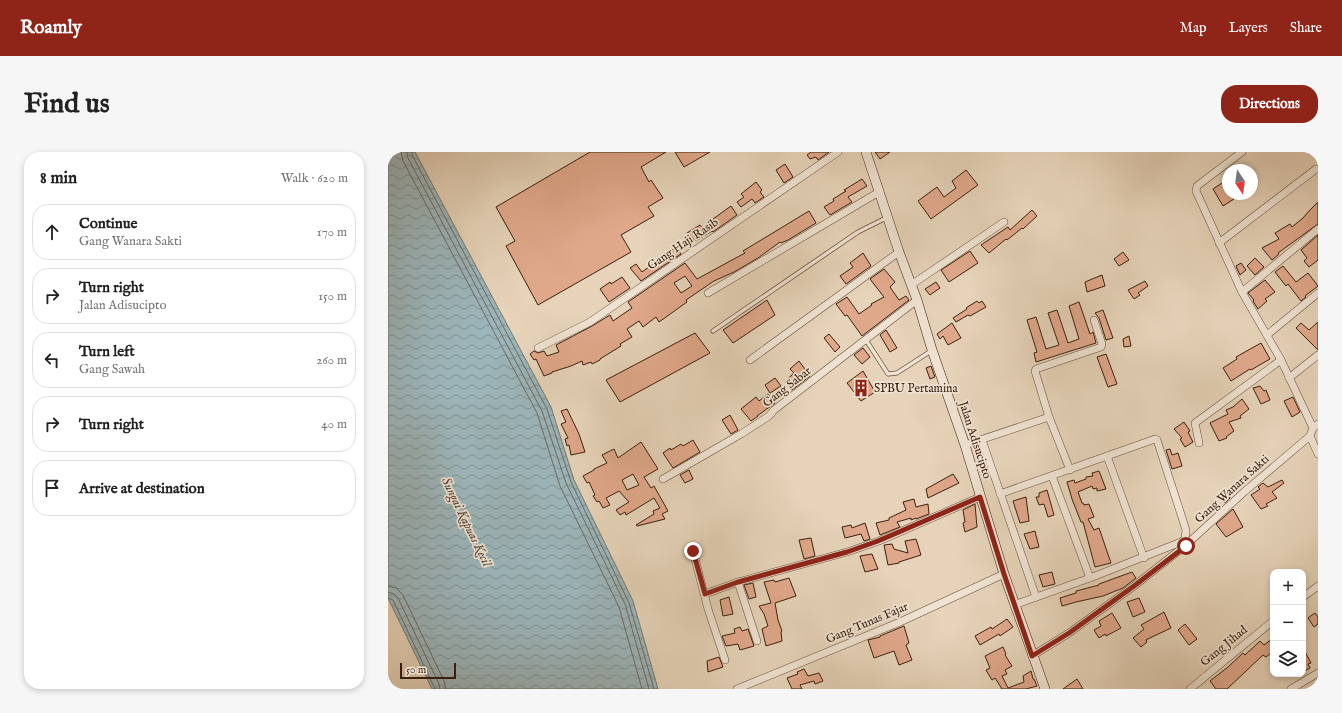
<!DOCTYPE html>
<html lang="en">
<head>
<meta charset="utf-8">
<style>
  body { margin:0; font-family:"IM FELL English",serif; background:#f6f6f6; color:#222 }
  .controls { position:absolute; right:12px; bottom:12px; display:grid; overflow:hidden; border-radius:8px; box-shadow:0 2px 6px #0003 }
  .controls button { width:36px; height:36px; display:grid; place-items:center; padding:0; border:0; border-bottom:1px solid #e0e0e0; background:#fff; color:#222; font:20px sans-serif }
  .compass { position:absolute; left:834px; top:12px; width:36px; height:36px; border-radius:50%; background:#fff; box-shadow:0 2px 6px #0003; rotate:167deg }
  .scale { position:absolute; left:12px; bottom:10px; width:56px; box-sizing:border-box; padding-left:4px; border:2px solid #3b200c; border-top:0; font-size:11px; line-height:14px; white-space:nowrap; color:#3b200c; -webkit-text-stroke:3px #efe2d2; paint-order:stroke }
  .stop { position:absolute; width:12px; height:12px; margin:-9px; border:3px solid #8f2418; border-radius:50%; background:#fff }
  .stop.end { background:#8f2418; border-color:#fff; box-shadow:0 1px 4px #0008 }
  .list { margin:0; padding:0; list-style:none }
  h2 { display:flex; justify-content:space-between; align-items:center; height:52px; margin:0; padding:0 16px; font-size:17px }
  h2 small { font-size:13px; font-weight:400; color:#767676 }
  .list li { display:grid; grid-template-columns:26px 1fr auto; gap:12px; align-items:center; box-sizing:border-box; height:56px; margin:0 8px 8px; padding:0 8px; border:1px solid #e0e0e0; border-radius:16px }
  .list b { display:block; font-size:15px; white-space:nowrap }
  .list p { margin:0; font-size:13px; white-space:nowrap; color:#767676 }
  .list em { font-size:13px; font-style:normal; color:#767676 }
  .icon { flex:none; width:22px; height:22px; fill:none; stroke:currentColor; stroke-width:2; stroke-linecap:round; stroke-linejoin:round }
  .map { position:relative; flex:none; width:930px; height:537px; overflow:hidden; border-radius:16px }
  header { display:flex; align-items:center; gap:24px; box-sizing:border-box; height:56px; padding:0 20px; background:#8f2418; color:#fff }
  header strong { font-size:19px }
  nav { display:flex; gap:22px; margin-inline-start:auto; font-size:14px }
  .intro { display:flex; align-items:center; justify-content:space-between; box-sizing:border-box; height:96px; padding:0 24px }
  h1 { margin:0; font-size:28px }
  .button { padding:10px 18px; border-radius:16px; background:#8f2418; color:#fff; font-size:14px; font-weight:700 }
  main { display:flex; gap:24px; padding:0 24px }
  aside { flex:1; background:#fff; border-radius:16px; box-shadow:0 2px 6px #0003 }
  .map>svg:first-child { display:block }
  .water { fill:url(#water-waves); stroke:#757974 }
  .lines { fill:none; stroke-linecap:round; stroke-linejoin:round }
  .shore { stroke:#6c6a63; stroke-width:1 }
  .building { fill:#e0a88b; stroke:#3b200c; fill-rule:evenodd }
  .service-casing { stroke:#664d37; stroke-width:5 }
  .minor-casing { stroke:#664d37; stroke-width:8 }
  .secondary-casing { stroke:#3b200c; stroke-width:10 }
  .service { stroke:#efe2d2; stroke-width:3.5 }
  .minor { stroke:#efe2d2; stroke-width:7 }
  .secondary { stroke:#efe2d2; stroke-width:9 }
  .route { stroke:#8f2418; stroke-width:5 }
  .labels { text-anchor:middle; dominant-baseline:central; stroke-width:3.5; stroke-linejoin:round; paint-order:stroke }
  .street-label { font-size:12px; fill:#3b200c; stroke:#efe2d2 }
  .poi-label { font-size:12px; fill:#3b200c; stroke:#efe2d2; text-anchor:start }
  .water-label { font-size:13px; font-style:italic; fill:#534538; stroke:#efe2d2 }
</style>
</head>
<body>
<header>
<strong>Roamly</strong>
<nav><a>Map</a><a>Layers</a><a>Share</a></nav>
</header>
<div class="intro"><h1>Find us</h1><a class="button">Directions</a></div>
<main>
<aside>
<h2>8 min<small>Walk · 620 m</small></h2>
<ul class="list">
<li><svg class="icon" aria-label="ahead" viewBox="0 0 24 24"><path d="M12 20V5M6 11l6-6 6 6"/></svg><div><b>Continue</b><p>Gang Wanara Sakti</p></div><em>170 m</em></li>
<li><svg class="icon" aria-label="right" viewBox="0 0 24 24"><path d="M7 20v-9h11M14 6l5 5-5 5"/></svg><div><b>Turn right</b><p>Jalan Adisucipto</p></div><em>150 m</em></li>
<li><svg class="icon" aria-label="left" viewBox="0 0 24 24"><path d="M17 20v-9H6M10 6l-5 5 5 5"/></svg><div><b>Turn left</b><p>Gang Sawah</p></div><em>260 m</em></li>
<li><svg class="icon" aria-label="right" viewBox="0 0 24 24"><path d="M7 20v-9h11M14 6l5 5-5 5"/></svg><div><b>Turn right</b></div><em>40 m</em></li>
<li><svg class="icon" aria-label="arrive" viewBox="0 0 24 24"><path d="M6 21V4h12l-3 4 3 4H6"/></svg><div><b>Arrive at destination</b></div></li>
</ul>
</aside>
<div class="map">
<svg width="930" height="537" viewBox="0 0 930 537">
  <defs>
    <pattern id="water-waves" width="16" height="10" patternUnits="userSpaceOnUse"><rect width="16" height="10" fill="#9cb5ba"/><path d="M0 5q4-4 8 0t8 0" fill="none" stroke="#809396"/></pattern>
  </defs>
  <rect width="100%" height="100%" fill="#e6d3b9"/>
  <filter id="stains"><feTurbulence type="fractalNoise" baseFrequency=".005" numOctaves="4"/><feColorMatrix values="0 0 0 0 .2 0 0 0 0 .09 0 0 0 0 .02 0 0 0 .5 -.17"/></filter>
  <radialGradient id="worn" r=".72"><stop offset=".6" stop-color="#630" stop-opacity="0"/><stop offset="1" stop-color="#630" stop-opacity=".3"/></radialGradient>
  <!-- water -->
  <path class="water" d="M0 0H27L163 255 186 328 245 449 270 537H44L0 446Z"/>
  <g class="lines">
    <!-- shore -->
    <g class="shore">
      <path d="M13 0 15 9 149 261 172 334 231 455 254 537"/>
      <path d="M19 0 20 6 154 259 178 331 237 452 261 537"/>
      <path d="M24 0V3L159 257 183 330 241 451 266 537"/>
      <path d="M0 434 8 436 15 443 56 529 58 537"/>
      <path d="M0 440 6 442 10 446 51 532 52 537"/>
      <path d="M0 446 5 448 47 537"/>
    </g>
  </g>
  <!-- building -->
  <g class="building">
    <path d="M202 0H278L253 15 261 30 263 28 275 46 260 55 266 64 233 83 243 100 150 153 118 94 127 89 108 55Z"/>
    <path d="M287 0H322L296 15Z"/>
    <path d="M423 0H441L430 8 428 5 422 7 419 3Z"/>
    <path d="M487 0H502L492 7Z"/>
    <path d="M397 12 405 25 396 31 388 18Z"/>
    <path d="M578 18 590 33 543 67 530 49 549 35 556 45 568 36 564 29Z"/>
    <path d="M474 27 479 34 460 45 464 50 442 63 436 55 446 49 445 47 458 39 456 38Z"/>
    <path d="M840 27V42H843L846 47 835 54 825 37Z"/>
    <path d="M368 30 374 38 372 40 376 45 367 51 364 47 353 55 349 50 356 45 353 42Z"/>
    <path d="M930 50V72L890 101 891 102 884 108 874 96 891 87 887 81 902 72 904 75 915 66 921 59Z"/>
    <path d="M343 54 349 63 325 80 324 79 308 89 306 87 304 88 299 81 312 73 315 77 326 69 325 67Z"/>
    <path d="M644 58 649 64 635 77 634 76 619 88 618 87 601 101 593 93 620 75 622 78Z"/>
    <path d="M421 59 428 71 400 88 393 91 392 90 370 106 346 120 326 129 298 148 299 150 271 170 268 165 255 175 251 169 239 177 244 185 232 192 233 194 212 207V208L204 212 203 210 195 213 194 209 183 214 164 220V221L156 224 148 207 146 208 142 202 146 199 150 201 156 199 159 204 171 200 168 193 204 174 222 163 225 169 244 156 240 150 297 111 309 127 357 101 355 99ZM297 124 304 134 293 141 286 131Z"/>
    <path d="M930 83V108L921 115 916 109 919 106 913 98Z"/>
    <path d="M288 95 293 102 253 129 242 116 248 112 254 120Z"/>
    <path d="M582 99 590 111 561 130 553 118Z"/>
    <path d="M735 100 741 108 731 114 726 107Z"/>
    <path d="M475 101 483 114 458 132 452 124 465 115 462 111Z"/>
    <path d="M867 106 876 115 867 123 859 114Z"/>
    <path d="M853 111 858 118 852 123 848 114Z"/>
    <path d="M895 114 908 130 920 121 930 134 917 144 918 145 913 149 900 132 898 134 887 120Z"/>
    <path d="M496 117 507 130 502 135 511 148 518 144 521 148 474 184 459 163 457 164 448 152 459 145 471 162 484 153 483 152 496 145 482 127Z"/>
    <path d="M714 123 717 134 699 140 697 130Z"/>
    <path d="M234 125 242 136 221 150 212 137 222 130 223 132Z"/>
    <path d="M877 128 887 140 877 147 879 149 870 157 865 149 866 148 860 141Z"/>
    <path d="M757 129 760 134 750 141 752 143 746 147 740 138Z"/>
    <path d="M548 130 552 136 542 143 537 137Z"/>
    <path d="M379 148 387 163 345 191 335 178Z"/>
    <path d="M589 149 591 151 594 149 598 155 582 164 580 163 568 170 565 166 579 157 578 156Z"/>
    <path d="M691 150 702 182 705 180 708 191 648 210 646 201 649 200 639 168 648 165 658 197 671 193 660 161 669 158 680 191 691 187 681 154Z"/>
    <path d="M715 158 725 186 718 188 711 166 707 161Z"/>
    <path d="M930 170V198L908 176 913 171 921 178Z"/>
    <path d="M564 171 573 186 560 193 555 184 552 187 549 182Z"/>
    <path d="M498 178 509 196 502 200 492 183Z"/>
    <path d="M307 181 322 201 232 250 218 228Z"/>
    <path d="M441 182 452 195 447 200 436 186Z"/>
    <path d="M741 184 743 194 736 195 735 187Z"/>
    <path d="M873 191 882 207 863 218 862 217 843 229 835 216 849 207 848 205Z"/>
    <path d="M475 196 482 205 474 212 466 203Z"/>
    <path d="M718 202 729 232 720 235 709 205Z"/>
    <path d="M411 209 422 224 404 238 397 229 406 221 402 217Z"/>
    <path d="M543 214 547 225 542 227 538 216Z"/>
    <path d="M475 219 487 240 473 249 459 231Z"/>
    <path d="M387 226 393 234 382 241 377 233Z"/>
    <path d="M872 234 876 239 878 238 882 248 873 252 865 236Z"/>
    <path d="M380 242 387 251 369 264H370L363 269 353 257 368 245 371 249Z"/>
    <path d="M905 245 912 260 904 265 896 249Z"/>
    <path d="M854 247 861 257 852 264 853 266 841 270 846 279 838 285 839 286 831 289 822 271 840 262 838 258 845 255Z"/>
    <path d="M179 257 191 282 197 300 183 303 181 293 179 294 177 287 180 286 173 272 178 270 173 259Z"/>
    <path d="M342 263 350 278 343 282 334 268Z"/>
    <path d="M796 270 802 279 800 280 805 290 797 295 792 287 794 286 786 277Z"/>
    <path d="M305 288 312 300 285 316 275 301 282 296 283 298 293 292 295 294Z"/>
    <path d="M253 290 270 317 256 325 263 336 266 334 280 359 274 362 277 367 249 374 248 373 266 362 265 359 272 356 266 346 238 363 237 360 232 363 228 358 241 350 231 339 218 346 222 353 215 356 211 349 209 350 205 344 207 343 201 330 199 331 195 324 206 318V317L219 311 214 303 226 297 230 306ZM245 322 251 333 239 338 234 328Z"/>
    <path d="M782 297 784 303 790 301 794 314 784 317 778 298Z"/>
    <path d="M301 318 305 327 297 331 292 323Z"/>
    <path d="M711 319 718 337 709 339V336L705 337 704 334 690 340 694 351H695L696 353 701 352 706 365 700 367 706 378 711 376 723 411 707 415 695 370H693L684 347 679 330 686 328 687 331 698 327V325L705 324 704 321Z"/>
    <path d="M565 322 571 331 540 346 538 337Z"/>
    <path d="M894 328 896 331 884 340 889 346 878 352 880 354 873 357 863 343 872 337 870 335 875 331 880 335Z"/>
    <path d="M659 338 666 363 660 365 656 352 651 353 648 345H651V341Z"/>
    <path d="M839 340 842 346 837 351 833 344Z"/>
    <path d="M638 345 641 369 632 371 625 349Z"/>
    <path d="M526 347 528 355 540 352 541 362 528 367V366L523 368V366L509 370 512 375 492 383 488 371 501 368V366L518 358 515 350Z"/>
    <path d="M587 352 589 375 577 380 575 371 577 370 575 358Z"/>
    <path d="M845 357 855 375 838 385 828 372Z"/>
    <path d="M477 371 482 387 476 389 473 382 457 386 454 375 463 373 464 376Z"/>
    <path d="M647 379 651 395 642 397 636 382Z"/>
    <path d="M423 386 427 404 416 407 411 388Z"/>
    <path d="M528 387 533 403 511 410V411L500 413 496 393 504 392 506 397 520 401 517 389Z"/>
    <path d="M484 402 490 417 477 420 472 404Z"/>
    <path d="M664 420 667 432 655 435 651 423Z"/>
    <path d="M744 420 748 426 735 436 715 444 688 450 674 454 672 446 688 441V439L711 433V432Z"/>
    <path d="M401 426 408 444 387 451 390 468 394 479 393 480 394 489 378 494 374 477 380 474 376 462 371 454 383 451 376 430 386 428 387 430Z"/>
    <path d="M365 431 368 445 361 447 356 433Z"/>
    <path d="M341 445 345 462 335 464 332 448Z"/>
    <path d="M751 446 757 460 745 465 739 450Z"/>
    <path d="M776 460 783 476 766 484 758 488 759 490 753 495 745 486 756 477 753 473Z"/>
    <path d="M724 461 733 476 718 484 717 482 711 486 706 478 713 474 711 469Z"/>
    <path d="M927 461 930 465V472L926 475 920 466Z"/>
    <path d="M619 467 625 475 612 484 611 482 592 493 587 484 603 475 604 477Z"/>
    <path d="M797 472 809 487 801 493 790 478Z"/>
    <path d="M516 474 521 491 518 493 524 508 511 513 506 499 486 506 480 488 492 485V484Z"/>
    <path d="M352 475 354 479 360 477 366 494 352 498 350 492 338 494 334 484 347 481 346 477Z"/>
    <path d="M885 486V499L878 505 875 503 839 537H828L822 529 840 515 855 501 857 503 872 489 876 493Z"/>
    <path d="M615 495 618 502 617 503 624 514 617 518 619 522 614 524 620 536 636 530 635 524 643 519 645 527H646L649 534 638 537H614L607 526 604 528 598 518 602 516 597 504Z"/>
    <path d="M915 496 923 511 920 512 922 516 915 520Z"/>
    <path d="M331 505 335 515 320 520 319 509Z"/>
    <path d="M416 517 420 524 431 521 435 529 427 532 426 529 412 533 414 537H404L399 526 410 522 409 520Z"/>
    <path d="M689 527 695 537H675Z"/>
  </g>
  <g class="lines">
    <!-- service casing -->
    <g class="service-casing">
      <g id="service">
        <path d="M325 179 470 80 500 65"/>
        <path d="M478 188 500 222 509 221 543 199"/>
      </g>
    </g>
    <!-- minor casing -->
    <g class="minor-casing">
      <g id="minor">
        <path d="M854 0 809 34 808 39 854 140 893 208 925 276"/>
        <path d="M831 91 928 17"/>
        <path d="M523 133 616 70"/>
        <path d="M854 140 930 77"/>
        <path d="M320 141 491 40"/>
        <path d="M879 183 930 141"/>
        <path d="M150 196 202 170 450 0"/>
        <path d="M362 208 511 100"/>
        <path d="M901 226 930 203"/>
        <path d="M930 272 925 276 922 284 930 302"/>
        <path d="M594 288 648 445"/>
        <path d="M811 291 807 271 893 208"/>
        <path d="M577 293 661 265"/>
        <path d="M719 304 756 406"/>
        <path d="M682 318 661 265 647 219 648 217 713 195 714 192 706 168"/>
        <path d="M664 324 702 426"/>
        <path d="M275 327 353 282 381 264 386 258 529 148"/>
        <path d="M612 342 767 287 769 288 798 378 797 387 793 390 702 426 626 453"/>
        <path d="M305 399 320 457 337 508"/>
        <path d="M350 430 369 489"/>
        <path d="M317 442 350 430 459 400 491 389 592 345"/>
        <path d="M915 445 930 434"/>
        <path d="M644 504 681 481 746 434 798 393 856 340 922 284"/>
        <path d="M349 537 512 470 616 422"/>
        <path d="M802 537 885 469"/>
        <path d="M903 537 930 521"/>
      </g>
    </g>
    <!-- secondary casing -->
    <g class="secondary-casing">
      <path id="secondary" d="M478 0 511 100 529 148 544 198 577 293 616 422 657 537"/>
    </g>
    <!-- service -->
    <use href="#service" class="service"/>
    <!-- minor -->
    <use href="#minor" class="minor"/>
    <!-- secondary -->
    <use href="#secondary" class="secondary"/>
  </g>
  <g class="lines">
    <!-- route -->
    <path class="route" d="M305 399 317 442 350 430 459 400 490 389 592 345 616 422 644 504 681 481 746 434 798 394"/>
  </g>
  <!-- icons -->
  <defs>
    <g id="building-bare" transform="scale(1.38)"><path d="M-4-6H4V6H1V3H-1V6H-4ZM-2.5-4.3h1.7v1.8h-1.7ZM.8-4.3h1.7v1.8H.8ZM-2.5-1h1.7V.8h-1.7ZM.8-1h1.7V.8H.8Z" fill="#8f2418" stroke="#efe2d2" stroke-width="2.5" paint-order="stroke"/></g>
  </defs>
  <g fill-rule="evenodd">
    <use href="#building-bare" x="473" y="236"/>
  </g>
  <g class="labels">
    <!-- street labels -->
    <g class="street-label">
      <text transform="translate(295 92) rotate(-34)">Gang Haji Rasib</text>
      <text transform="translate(399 235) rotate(-38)">Gang Sabar</text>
      <text transform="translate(587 288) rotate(72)">Jalan Adisucipto</text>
      <text transform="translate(844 337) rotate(-42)">Gang Wanara Sakti</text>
      <text transform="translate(479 471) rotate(-23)">Gang Tunas Fajar</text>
      <text transform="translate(836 494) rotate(-39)">Gang Jihad</text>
    </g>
    <!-- poi labels -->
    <g class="poi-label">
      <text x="486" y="236">SPBU Pertamina</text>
    </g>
    <!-- water labels -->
    <g class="water-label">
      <text transform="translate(78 370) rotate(64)">Sungai Kapuas Kecil</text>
    </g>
  </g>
  <rect width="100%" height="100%" filter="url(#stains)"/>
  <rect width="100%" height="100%" fill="url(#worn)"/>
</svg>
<div class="controls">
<button>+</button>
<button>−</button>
<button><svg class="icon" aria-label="layers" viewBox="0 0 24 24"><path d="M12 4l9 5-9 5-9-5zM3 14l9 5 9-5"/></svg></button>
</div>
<svg class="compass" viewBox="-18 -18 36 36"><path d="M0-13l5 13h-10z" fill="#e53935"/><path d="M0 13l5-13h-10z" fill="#767676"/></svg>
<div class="scale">50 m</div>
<div class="stop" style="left:798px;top:394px"></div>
<div class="stop end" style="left:305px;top:399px"></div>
</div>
</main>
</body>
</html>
